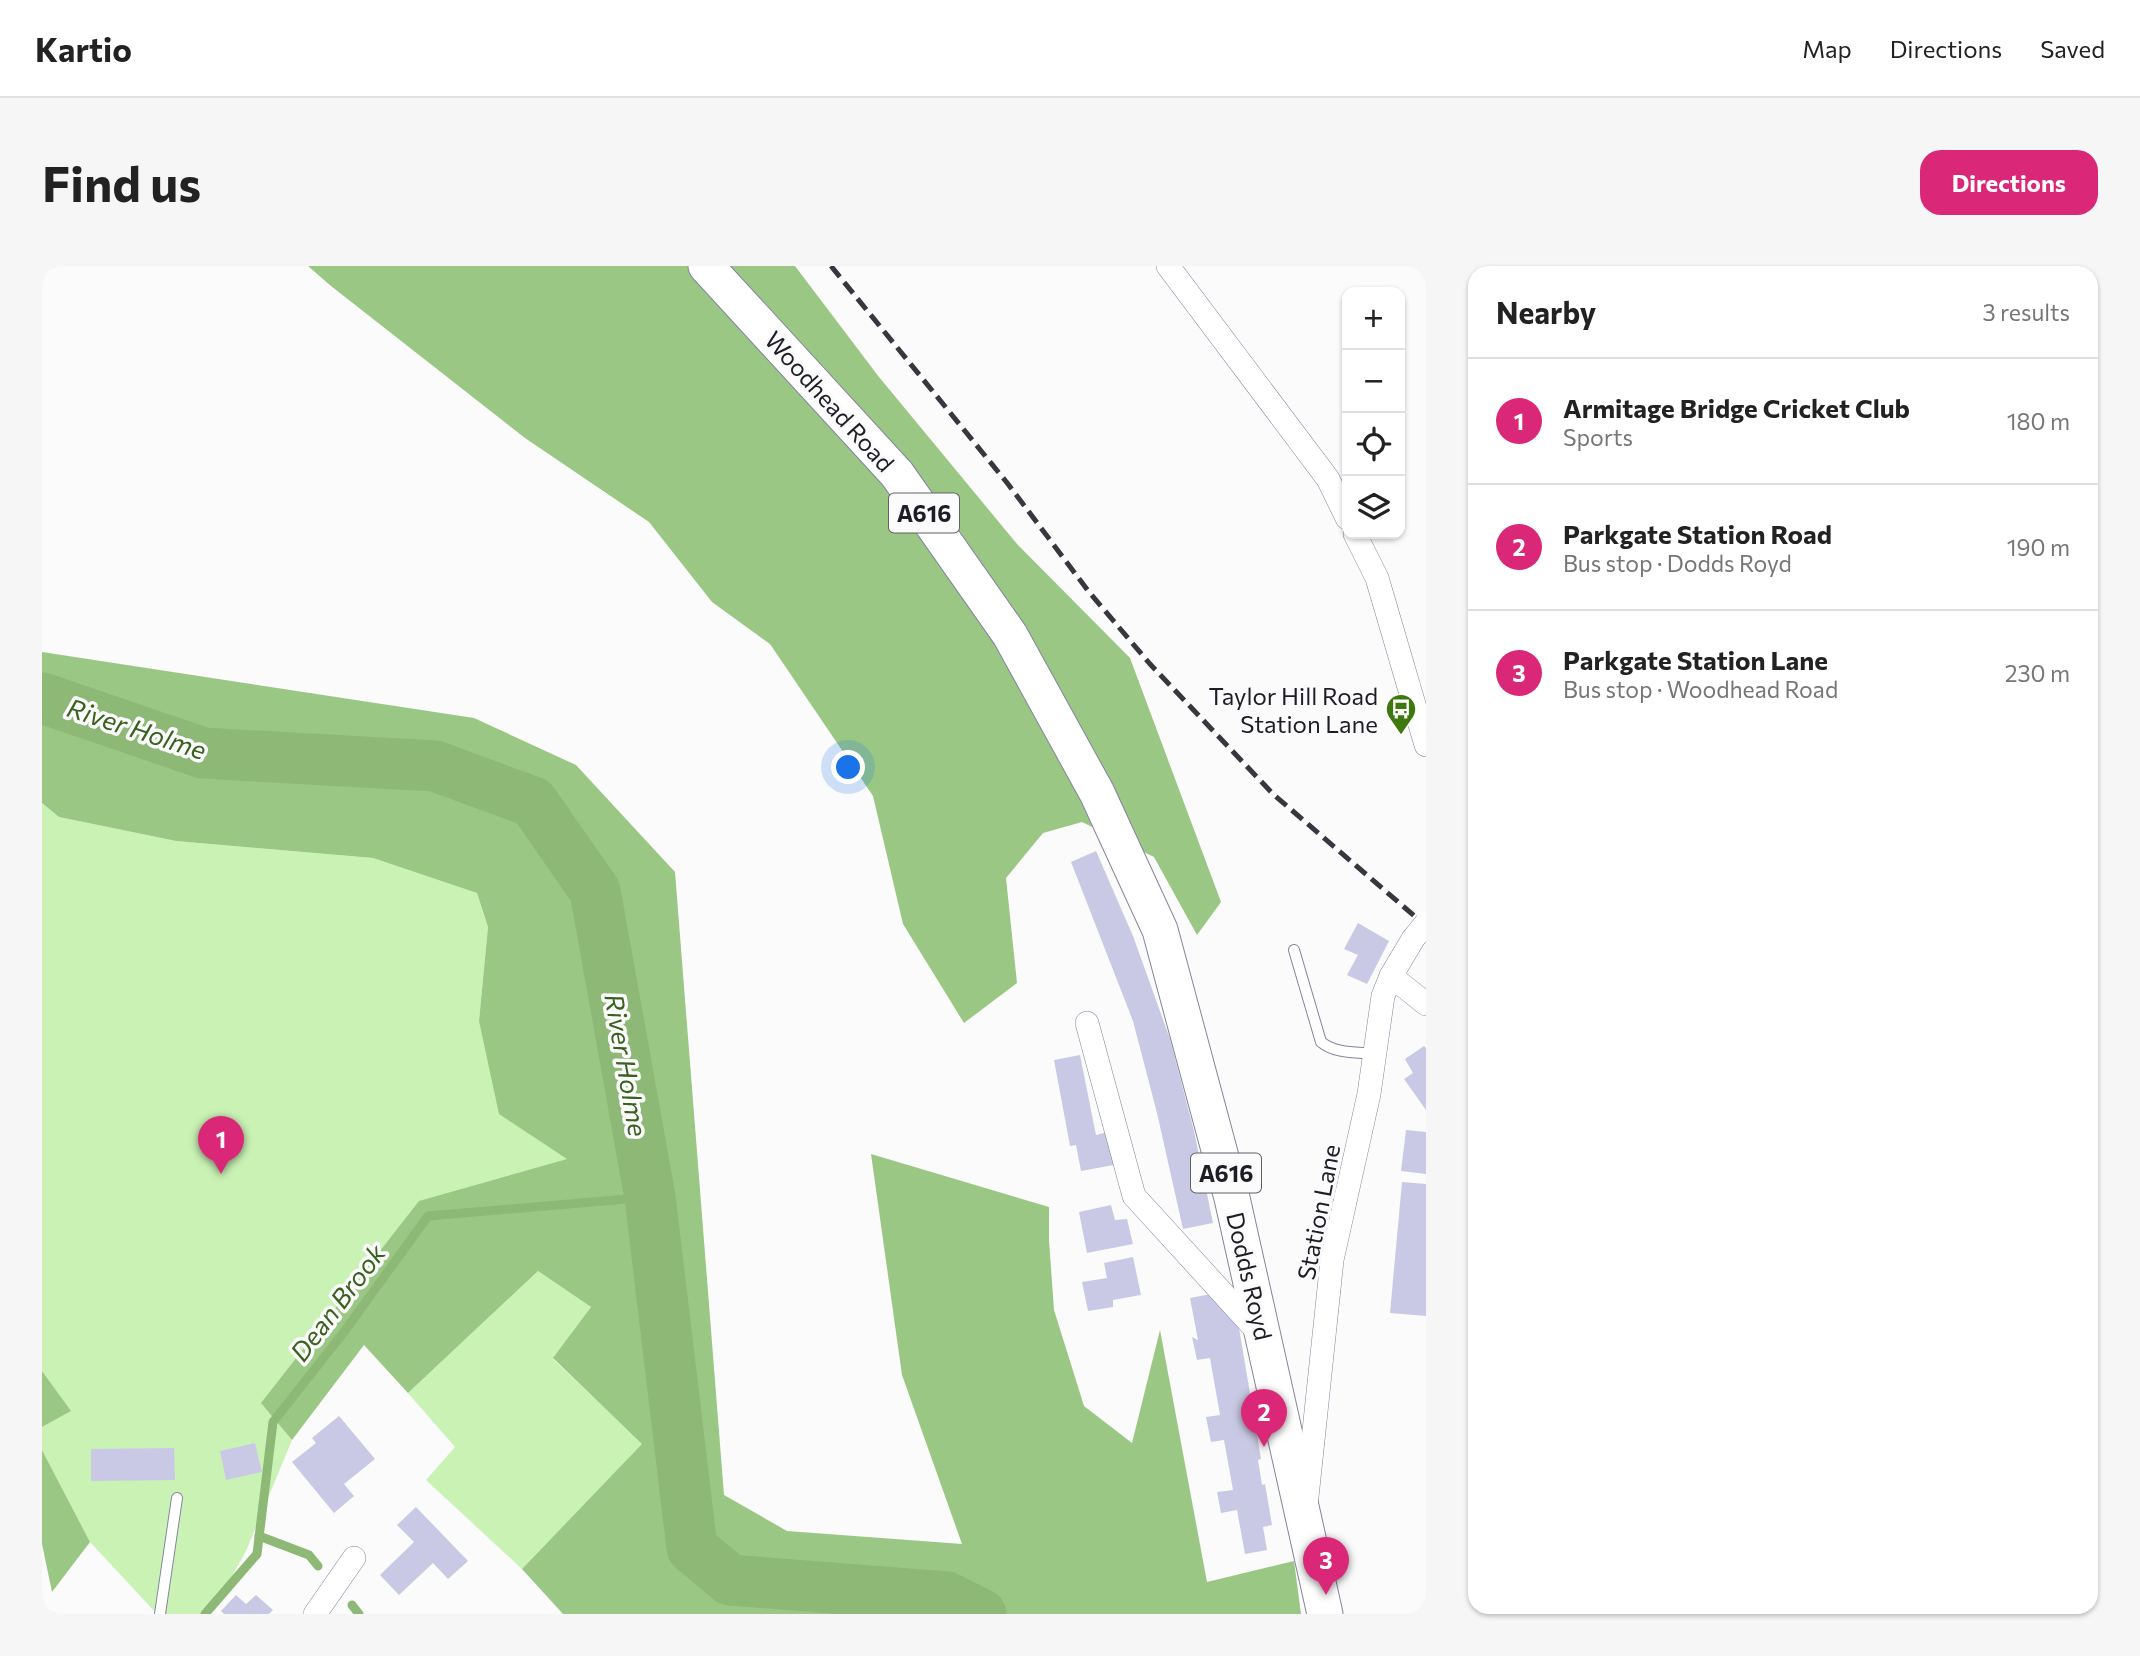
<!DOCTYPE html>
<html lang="en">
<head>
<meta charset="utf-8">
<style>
  body { margin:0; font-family:Commissioner,sans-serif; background:#f6f6f6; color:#222 }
  .controls { position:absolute; right:21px; top:21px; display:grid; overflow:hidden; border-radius:14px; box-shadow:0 2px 5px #0004 }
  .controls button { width:63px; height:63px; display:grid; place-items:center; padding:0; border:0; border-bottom:2px solid #e0e0e0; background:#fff; color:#222; font:35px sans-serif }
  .you { position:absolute; left:807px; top:502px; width:24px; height:24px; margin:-18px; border:5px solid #fff; border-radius:50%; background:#1a73e8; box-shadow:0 0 0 10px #1a73e833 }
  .badge { display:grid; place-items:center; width:46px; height:46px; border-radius:50%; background:#db2777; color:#fff; font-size:23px; font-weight:700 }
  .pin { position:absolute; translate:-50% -58px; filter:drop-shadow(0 2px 4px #0008) }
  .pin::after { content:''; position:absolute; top:37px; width:24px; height:21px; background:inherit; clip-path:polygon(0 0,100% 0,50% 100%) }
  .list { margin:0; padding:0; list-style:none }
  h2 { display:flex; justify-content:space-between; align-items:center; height:91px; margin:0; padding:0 28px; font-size:30px }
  h2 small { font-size:23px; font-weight:400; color:#767676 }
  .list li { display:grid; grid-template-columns:46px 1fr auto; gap:21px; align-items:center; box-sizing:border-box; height:126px; padding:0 28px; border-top:2px solid #e0e0e0 }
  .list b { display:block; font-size:26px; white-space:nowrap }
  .list p { margin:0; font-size:23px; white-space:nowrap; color:#767676 }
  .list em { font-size:23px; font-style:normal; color:#767676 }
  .icon { flex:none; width:38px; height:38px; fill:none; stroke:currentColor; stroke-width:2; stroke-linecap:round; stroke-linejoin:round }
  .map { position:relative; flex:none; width:1384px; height:1348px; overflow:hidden; border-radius:21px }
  header { display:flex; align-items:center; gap:42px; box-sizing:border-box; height:98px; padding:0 35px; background:#fff; border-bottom:2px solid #e0e0e0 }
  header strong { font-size:33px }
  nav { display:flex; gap:38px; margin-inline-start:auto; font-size:24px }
  .intro { display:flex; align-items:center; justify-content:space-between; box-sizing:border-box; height:168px; padding:0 42px }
  h1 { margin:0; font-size:49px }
  .button { padding:18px 32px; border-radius:21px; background:#db2777; color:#fff; font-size:24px; font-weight:700 }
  main { display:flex; gap:42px; padding:0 42px }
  aside { flex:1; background:#fff; border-radius:21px; box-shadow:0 2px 5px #0004 }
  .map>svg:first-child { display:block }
  .green { fill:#caf2b5 }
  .forest { fill:#9bc784 }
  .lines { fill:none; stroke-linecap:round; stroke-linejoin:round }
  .stream { stroke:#8db876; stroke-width:9 }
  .river { stroke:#8db876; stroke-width:51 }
  .building { fill:#cac9e5 }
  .lane-casing { stroke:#84849d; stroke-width:12 }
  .street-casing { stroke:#84849d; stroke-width:24 }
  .primary-casing { stroke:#84849d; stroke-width:37 }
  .lane { stroke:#fff; stroke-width:10 }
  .street { stroke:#fff; stroke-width:23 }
  .primary { stroke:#fff; stroke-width:35 }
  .rail { stroke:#37373f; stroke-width:5; stroke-dasharray:14 7; stroke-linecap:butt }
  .street-bridge-casing { stroke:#84849d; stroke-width:24; stroke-linecap:butt }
  .street-bridge { stroke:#fff; stroke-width:23 }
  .labels { text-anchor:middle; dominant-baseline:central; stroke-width:7; stroke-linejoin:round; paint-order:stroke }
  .shield { fill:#fafbfa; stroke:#606066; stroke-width:2 }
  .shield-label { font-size:23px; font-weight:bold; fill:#1e1d27 }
  .street-label { font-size:24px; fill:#1e1d27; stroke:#fafbfa }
  .poi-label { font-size:24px; fill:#1e1d27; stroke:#fafbfa; text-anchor:end }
  .water-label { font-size:26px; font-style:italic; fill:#38611e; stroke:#fafbfa }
</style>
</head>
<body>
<header>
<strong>Kartio</strong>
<nav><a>Map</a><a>Directions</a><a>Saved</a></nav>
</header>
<div class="intro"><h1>Find us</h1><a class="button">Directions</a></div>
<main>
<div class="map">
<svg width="1384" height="1348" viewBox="0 0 1384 1348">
  <rect width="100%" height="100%" fill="#fafbfa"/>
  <!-- green -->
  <g class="green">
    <path d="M0 537 17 551 134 575 331 592 435 627 446 661 437 755 526 894 469 910 220 1137 250 1174 204 1285 169 1348H115L48 1276 0 1184V1161L28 1145 0 1105Z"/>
    <path d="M496 1005 549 1041 511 1093 601 1178 480 1303 384 1214 413 1181 366 1127Z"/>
  </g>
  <!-- forest -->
  <g class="forest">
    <path d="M266 0H753L837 111 975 278 1088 392 1179 636 1155 669 1112 591 1040 556 1001 567 964 612 975 717 922 757 861 658 831 530 728 378 670 336 607 256 483 172 289 20Z"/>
    <path d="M0 386 432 452 534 499 633 606 682 1229 745 1265 920 1278 860 1109 829 888 1007 941V974L1012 1044 1042 1140 1090 1177 1118 1064 1165 1316 1252 1295 1259 1348H521L480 1303 600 1178 511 1092 549 1041 496 1005 366 1127 322 1079 250 1174 219 1137 377 935 525 893 457 848 437 755 446 661 435 627 331 592 134 575 17 551 0 537Z"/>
    <path d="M0 1105 29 1145 0 1161Z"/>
    <path d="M0 1184 48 1276 10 1326 0 1278Z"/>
  </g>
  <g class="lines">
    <!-- stream -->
    <g class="stream">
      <path d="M217 1270 267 1289 276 1300"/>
      <path d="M310 1339 317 1348"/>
      <path d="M163 1348 215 1288 231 1156 302 1066 386 950 608 931"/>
    </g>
    <!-- river -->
    <path class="river" d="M0 432 161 487 393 500 491 536 553 625 608 931 650 1282 688 1314 905 1331 939 1348"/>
  </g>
  <!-- building -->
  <g class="building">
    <path d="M1054 585 1091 670 1128 773 1152 865 1171 957 1141 963 1115 847 1091 755 1029 596Z"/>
    <path d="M1316 657 1347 675 1325 718 1305 709 1316 689 1302 683Z"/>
    <path d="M1382 780 1384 782V844L1362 813 1371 807 1363 793Z"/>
    <path d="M1038 789 1054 869 1066 866 1072 899 1039 905 1034 879 1028 880 1012 794Z"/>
    <path d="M1364 864 1384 866V908L1359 905Z"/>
    <path d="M1360 916 1384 918V1050L1348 1047Z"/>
    <path d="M1069 939 1073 954 1085 953 1091 978 1045 987 1037 946Z"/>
    <path d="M1091 991 1099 1029 1071 1034V1041L1046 1045 1040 1016 1065 1012 1062 997Z"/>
    <path d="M1169 1028 1196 1056 1219 1193 1216 1194 1220 1219 1223 1218 1230 1259 1221 1261 1225 1284 1203 1288 1195 1244 1179 1247 1175 1226 1191 1224 1182 1174 1169 1176 1164 1151 1178 1149 1168 1092 1155 1094 1150 1071 1156 1074 1148 1032Z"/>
    <path d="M297 1150 333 1193 302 1218 312 1230 292 1247 250 1196 274 1177 270 1172Z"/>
    <path d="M213 1177 220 1206 184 1214 178 1185Z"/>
    <path d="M132 1182 133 1214 49 1215V1183Z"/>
    <path d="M374 1241 426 1295 406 1313 391 1297 357 1329 338 1309 372 1276 355 1259Z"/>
    <path d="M194 1329 204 1338 214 1329 231 1344 227 1348H182L179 1345Z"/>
  </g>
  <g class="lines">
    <!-- lane casing -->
    <g class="lane-casing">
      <g id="lane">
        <path d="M1252 684 1279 776C1294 788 1314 786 1333 788"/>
        <path d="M118 1348 135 1232"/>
      </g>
    </g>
    <!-- street casing -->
    <g class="street-casing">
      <g id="street">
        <path d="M1126 0 1286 213 1305 252"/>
        <path d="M1313 268 1335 312 1384 479"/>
        <path d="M1349 710 1384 738"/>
        <path d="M1045 757 1092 930 1218 1068"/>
        <path d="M1265 1231 1290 994 1327 828 1341 730 1349 710 1371 673"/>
        <path d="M273 1348 312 1292"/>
      </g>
    </g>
    <!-- primary casing -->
    <g class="primary-casing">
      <path id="primary" d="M664 0 855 208 968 369 1055 527 1118 664 1190 932 1283 1348"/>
    </g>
    <!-- lane -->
    <use href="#lane" class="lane"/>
    <!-- street -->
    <use href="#street" class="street"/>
    <!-- primary -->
    <use href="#primary" class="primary"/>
    <!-- rail -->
    <path class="rail" d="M789 0 966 218 1047 326 1108 398 1231 528 1384 660"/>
    <!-- street-bridge casing -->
    <g class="street-bridge-casing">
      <path id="street-bridge" d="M1371 673 1384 657"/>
    </g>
    <!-- street-bridge -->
    <use href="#street-bridge" class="street-bridge"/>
  </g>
  <!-- icons -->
  <defs>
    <g id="bus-pin" transform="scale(1.575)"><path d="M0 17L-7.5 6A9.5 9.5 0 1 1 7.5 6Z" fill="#3e780e" stroke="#fafbfa"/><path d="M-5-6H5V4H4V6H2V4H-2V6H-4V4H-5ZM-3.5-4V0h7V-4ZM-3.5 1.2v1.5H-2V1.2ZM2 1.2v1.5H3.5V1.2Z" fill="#fff"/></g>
  </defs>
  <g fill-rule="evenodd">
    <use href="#bus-pin" x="1359" y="443"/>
  </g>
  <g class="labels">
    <!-- shield labels -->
    <g class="shield">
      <rect x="847" y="227.5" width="70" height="39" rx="5"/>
      <rect x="1149" y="887.5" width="70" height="39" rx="5"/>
    </g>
    <g class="shield-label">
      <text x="882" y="247">A616</text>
      <text x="1184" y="907">A616</text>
    </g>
    <!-- street labels -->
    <g class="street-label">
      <text transform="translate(788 135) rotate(48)">Woodhead Road</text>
      <text transform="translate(1276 946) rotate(-79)">Station Lane</text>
      <text transform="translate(1208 1010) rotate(77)">Dodds Royd</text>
    </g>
    <!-- poi labels -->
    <g class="poi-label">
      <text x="1336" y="429">Taylor Hill Road<tspan x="1336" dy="28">Station Lane</tspan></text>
    </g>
    <!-- water labels -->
    <g class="water-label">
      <text transform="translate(95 462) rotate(18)">River Holme</text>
      <text transform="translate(585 799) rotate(80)">River Holme</text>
      <text transform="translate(295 1036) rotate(-53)">Dean Brook</text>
    </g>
  </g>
</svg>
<div class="controls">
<button>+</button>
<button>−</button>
<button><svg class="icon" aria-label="locate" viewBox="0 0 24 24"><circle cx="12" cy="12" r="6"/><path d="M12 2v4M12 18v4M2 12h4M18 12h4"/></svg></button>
<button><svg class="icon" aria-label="layers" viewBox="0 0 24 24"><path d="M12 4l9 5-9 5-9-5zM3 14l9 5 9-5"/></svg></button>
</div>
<div class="you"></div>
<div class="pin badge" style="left:179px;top:908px">1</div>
<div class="pin badge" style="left:1222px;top:1181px">2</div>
<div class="pin badge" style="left:1284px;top:1329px">3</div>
</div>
<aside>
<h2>Nearby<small>3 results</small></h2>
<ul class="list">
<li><span class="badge">1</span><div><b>Armitage Bridge Cricket Club</b><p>Sports</p></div><em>180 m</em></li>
<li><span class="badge">2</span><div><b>Parkgate Station Road</b><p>Bus stop · Dodds Royd</p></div><em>190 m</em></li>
<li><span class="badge">3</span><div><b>Parkgate Station Lane</b><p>Bus stop · Woodhead Road</p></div><em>230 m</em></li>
</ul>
</aside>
</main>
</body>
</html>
